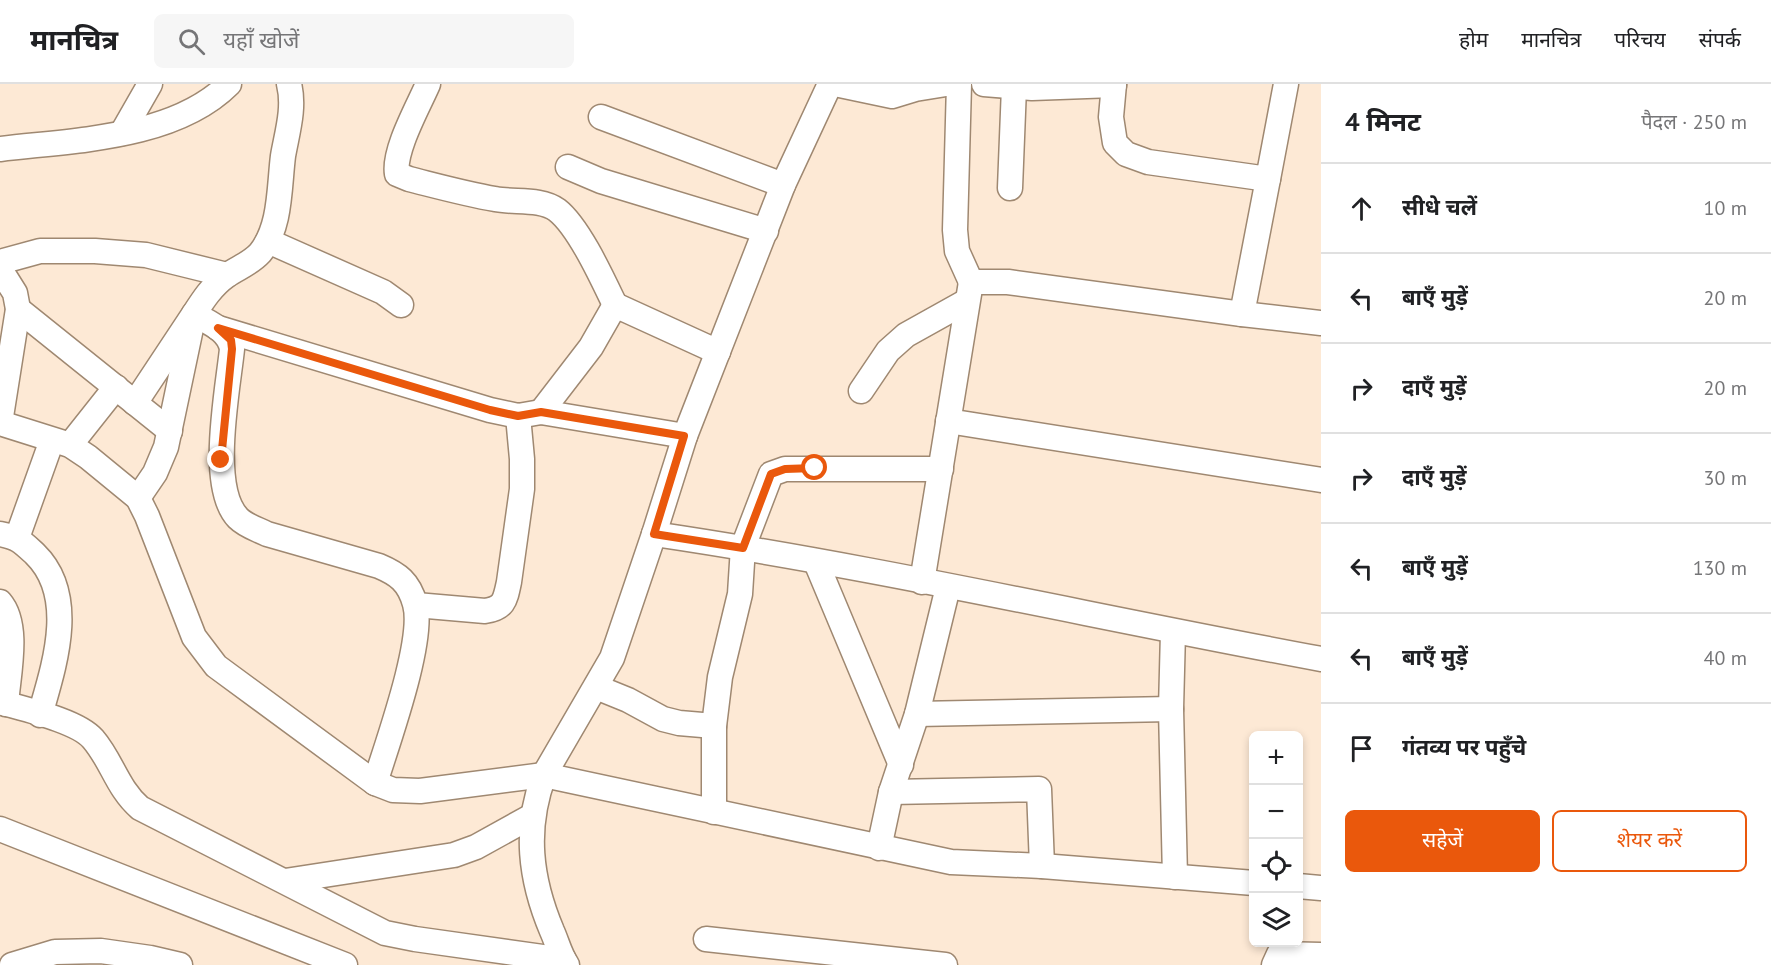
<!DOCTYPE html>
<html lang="hi">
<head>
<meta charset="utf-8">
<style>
  body { margin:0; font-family:"PT Sans","Noto Sans Devanagari",sans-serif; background:#f6f6f6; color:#202124 }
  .controls { position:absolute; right:18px; bottom:18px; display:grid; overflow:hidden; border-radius:9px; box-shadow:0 3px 9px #0003 }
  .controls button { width:54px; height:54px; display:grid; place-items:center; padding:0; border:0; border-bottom:2px solid #e0e0e0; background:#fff; color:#202124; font:30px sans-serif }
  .stop { position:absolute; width:18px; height:18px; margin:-14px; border:4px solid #ea580c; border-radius:50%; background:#fff }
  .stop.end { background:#ea580c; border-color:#fff; box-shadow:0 2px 6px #0008 }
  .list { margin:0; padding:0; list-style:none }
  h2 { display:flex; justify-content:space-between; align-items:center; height:78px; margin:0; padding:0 24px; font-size:26px }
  h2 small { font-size:20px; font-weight:400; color:#757577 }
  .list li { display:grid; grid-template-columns:39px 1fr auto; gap:18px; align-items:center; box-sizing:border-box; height:90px; padding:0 24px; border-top:2px solid #e0e0e0 }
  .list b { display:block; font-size:22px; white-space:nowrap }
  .list em { font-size:20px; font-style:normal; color:#757577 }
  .actions { display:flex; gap:12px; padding:18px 24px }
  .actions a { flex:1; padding:14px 0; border:2px solid #ea580c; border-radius:9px; text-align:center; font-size:21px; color:#ea580c }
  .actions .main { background:#ea580c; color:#fff }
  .icon { flex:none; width:33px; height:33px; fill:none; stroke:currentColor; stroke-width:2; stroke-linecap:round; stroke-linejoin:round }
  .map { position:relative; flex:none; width:1321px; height:881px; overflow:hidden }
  header { display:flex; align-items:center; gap:36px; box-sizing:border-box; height:84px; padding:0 30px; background:#fff; border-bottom:2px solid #e0e0e0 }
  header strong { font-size:28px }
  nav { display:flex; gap:33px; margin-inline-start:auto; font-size:21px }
  .search { width:420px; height:54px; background:#f6f6f6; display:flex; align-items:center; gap:15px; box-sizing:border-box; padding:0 21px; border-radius:9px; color:#757577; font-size:22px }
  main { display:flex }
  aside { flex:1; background:#fff }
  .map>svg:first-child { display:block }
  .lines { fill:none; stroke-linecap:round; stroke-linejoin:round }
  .minor-casing { stroke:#9f8871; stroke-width:27 }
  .minor { stroke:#fff; stroke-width:24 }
  .route { stroke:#ea580c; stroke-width:8 }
</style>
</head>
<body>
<header>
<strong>मानचित्र</strong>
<div class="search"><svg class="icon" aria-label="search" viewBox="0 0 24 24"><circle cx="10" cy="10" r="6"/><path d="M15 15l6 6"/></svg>यहाँ खोजें</div>
<nav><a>होम</a><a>मानचित्र</a><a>परिचय</a><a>संपर्क</a></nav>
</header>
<main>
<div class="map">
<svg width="1321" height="881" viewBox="0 0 1321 881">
  <rect width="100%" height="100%" fill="#fde9d5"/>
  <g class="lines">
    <!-- minor casing -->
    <g class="minor-casing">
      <g id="minor">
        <path d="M428 0C418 23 393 67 397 90L409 95C437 102 466 110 495 115 515 119 540 114 557 126 579 143 603 196 615 221"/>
        <path d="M835 0 892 12 915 5 946 0"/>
        <path d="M959 0 955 146 957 167 971 198"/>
        <path d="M984 0 1032 4 1114 1"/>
        <path d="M1114 0 1111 33 1115 59 1126 70 1148 78 1268 95 1286 0"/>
        <path d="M601 33 783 101"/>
        <path d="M122 49 150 0"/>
        <path d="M0 65C73 56 174 55 229 0"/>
        <path d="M568 83 601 97 766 147"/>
        <path d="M1010 104 1014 3"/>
        <path d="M268 157 383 208 401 221"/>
        <path d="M0 178 40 167H95L146 171 227 191"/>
        <path d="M0 185 15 209 18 225 0 339"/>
        <path d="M18 225 170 347"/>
        <path d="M1242 230 1268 95"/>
        <path d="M218 244 490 326 518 332 541 328 685 352"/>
        <path d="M861 307 888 267 906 251 967 217"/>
        <path d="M135 319 194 230C209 239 229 246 232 265 228 305 208 403 238 434 246 442 257 445 267 450L379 482C398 490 409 498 415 520 425 556 387 660 375 699"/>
        <path d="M541 328 591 263 615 221 718 268"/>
        <path d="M948 337 1321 396"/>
        <path d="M0 339 70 361 88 373 138 414 147 432 194 553 216 582 375 699 393 706 420 707 544 691 951 778 1042 782 1254 799"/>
        <path d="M70 361 116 303"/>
        <path d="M138 414 155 389 166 363 194 230C203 216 212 202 226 192 237 184 250 180 260 169 281 143 279 104 283 72 287 49 295 24 289 0"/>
        <path d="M0 450C19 454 21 457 35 470 78 512 54 582 40 631"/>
        <path d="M654 450C878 483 1099 534 1321 575"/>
        <path d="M17 454 52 356"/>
        <path d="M816 478 901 681"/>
        <path d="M922 498 971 198H1008L1242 230 1321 239"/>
        <path d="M0 518C20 541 8 591 6 620"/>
        <path d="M416 521 485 527C504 524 505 517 509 498L522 405V375L518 332"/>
        <path d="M1173 548 1171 625 1175 793"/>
        <path d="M596 603 628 616 663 635 679 639 714 642"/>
        <path d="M0 618C24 625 78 637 93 655 112 677 117 704 140 724L385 849 415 855 564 876"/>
        <path d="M917 630 1171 625"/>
        <path d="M891 708 1039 705 1042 782"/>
        <path d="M714 728V642L720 593 740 510 743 463 771 390 785 385H941"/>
        <path d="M0 745 345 881"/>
        <path d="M879 764 891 708 917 630 948 503"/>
        <path d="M285 797 454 771 476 763 532 732"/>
        <path d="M1298 802 1321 804"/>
        <path d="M706 855 945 881"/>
        <path d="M12 881 55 868 101 867 150 874 180 881"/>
        <path d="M567 881C560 871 557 858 552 847 530 795 524 745 544 691L612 574 654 450 685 352 783 101 830 0"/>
        <path d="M1274 881 1279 870 1321 871"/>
      </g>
    </g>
    <!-- minor -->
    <use href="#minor" class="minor"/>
  </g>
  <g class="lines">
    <!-- route -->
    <path class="route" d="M221 376 232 265 231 256 218 244 490 326 518 332 541 328 684 352 654 450 743 464 771 390 785 385 815 384"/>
  </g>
</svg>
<div class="controls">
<button>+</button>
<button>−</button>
<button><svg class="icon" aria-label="locate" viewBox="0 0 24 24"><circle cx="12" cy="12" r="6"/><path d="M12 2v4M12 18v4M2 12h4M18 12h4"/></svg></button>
<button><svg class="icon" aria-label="layers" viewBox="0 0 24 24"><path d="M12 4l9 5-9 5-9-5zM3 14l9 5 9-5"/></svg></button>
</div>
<div class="stop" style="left:815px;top:384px"></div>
<div class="stop end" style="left:221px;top:376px"></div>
</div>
<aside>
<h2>4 मिनट<small>पैदल · 250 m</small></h2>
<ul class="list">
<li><svg class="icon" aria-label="ahead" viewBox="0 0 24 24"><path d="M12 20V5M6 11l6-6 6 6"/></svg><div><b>सीधे चलें</b></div><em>10 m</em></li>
<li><svg class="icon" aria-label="left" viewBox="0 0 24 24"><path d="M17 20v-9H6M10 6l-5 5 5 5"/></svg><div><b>बाएँ मुड़ें</b></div><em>20 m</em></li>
<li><svg class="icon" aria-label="right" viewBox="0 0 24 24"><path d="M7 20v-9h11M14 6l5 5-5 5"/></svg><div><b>दाएँ मुड़ें</b></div><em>20 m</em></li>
<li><svg class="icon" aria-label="right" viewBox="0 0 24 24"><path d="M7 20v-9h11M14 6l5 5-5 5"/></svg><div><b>दाएँ मुड़ें</b></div><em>30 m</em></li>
<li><svg class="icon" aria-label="left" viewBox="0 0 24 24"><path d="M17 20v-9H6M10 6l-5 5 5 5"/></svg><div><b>बाएँ मुड़ें</b></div><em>130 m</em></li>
<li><svg class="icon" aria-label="left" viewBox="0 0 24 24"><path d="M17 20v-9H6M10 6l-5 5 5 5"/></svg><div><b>बाएँ मुड़ें</b></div><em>40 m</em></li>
<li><svg class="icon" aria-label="arrive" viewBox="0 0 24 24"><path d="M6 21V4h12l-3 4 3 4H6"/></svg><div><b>गंतव्य पर पहुँचे</b></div></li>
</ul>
<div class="actions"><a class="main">सहेजें</a><a>शेयर करें</a></div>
</aside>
</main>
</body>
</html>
